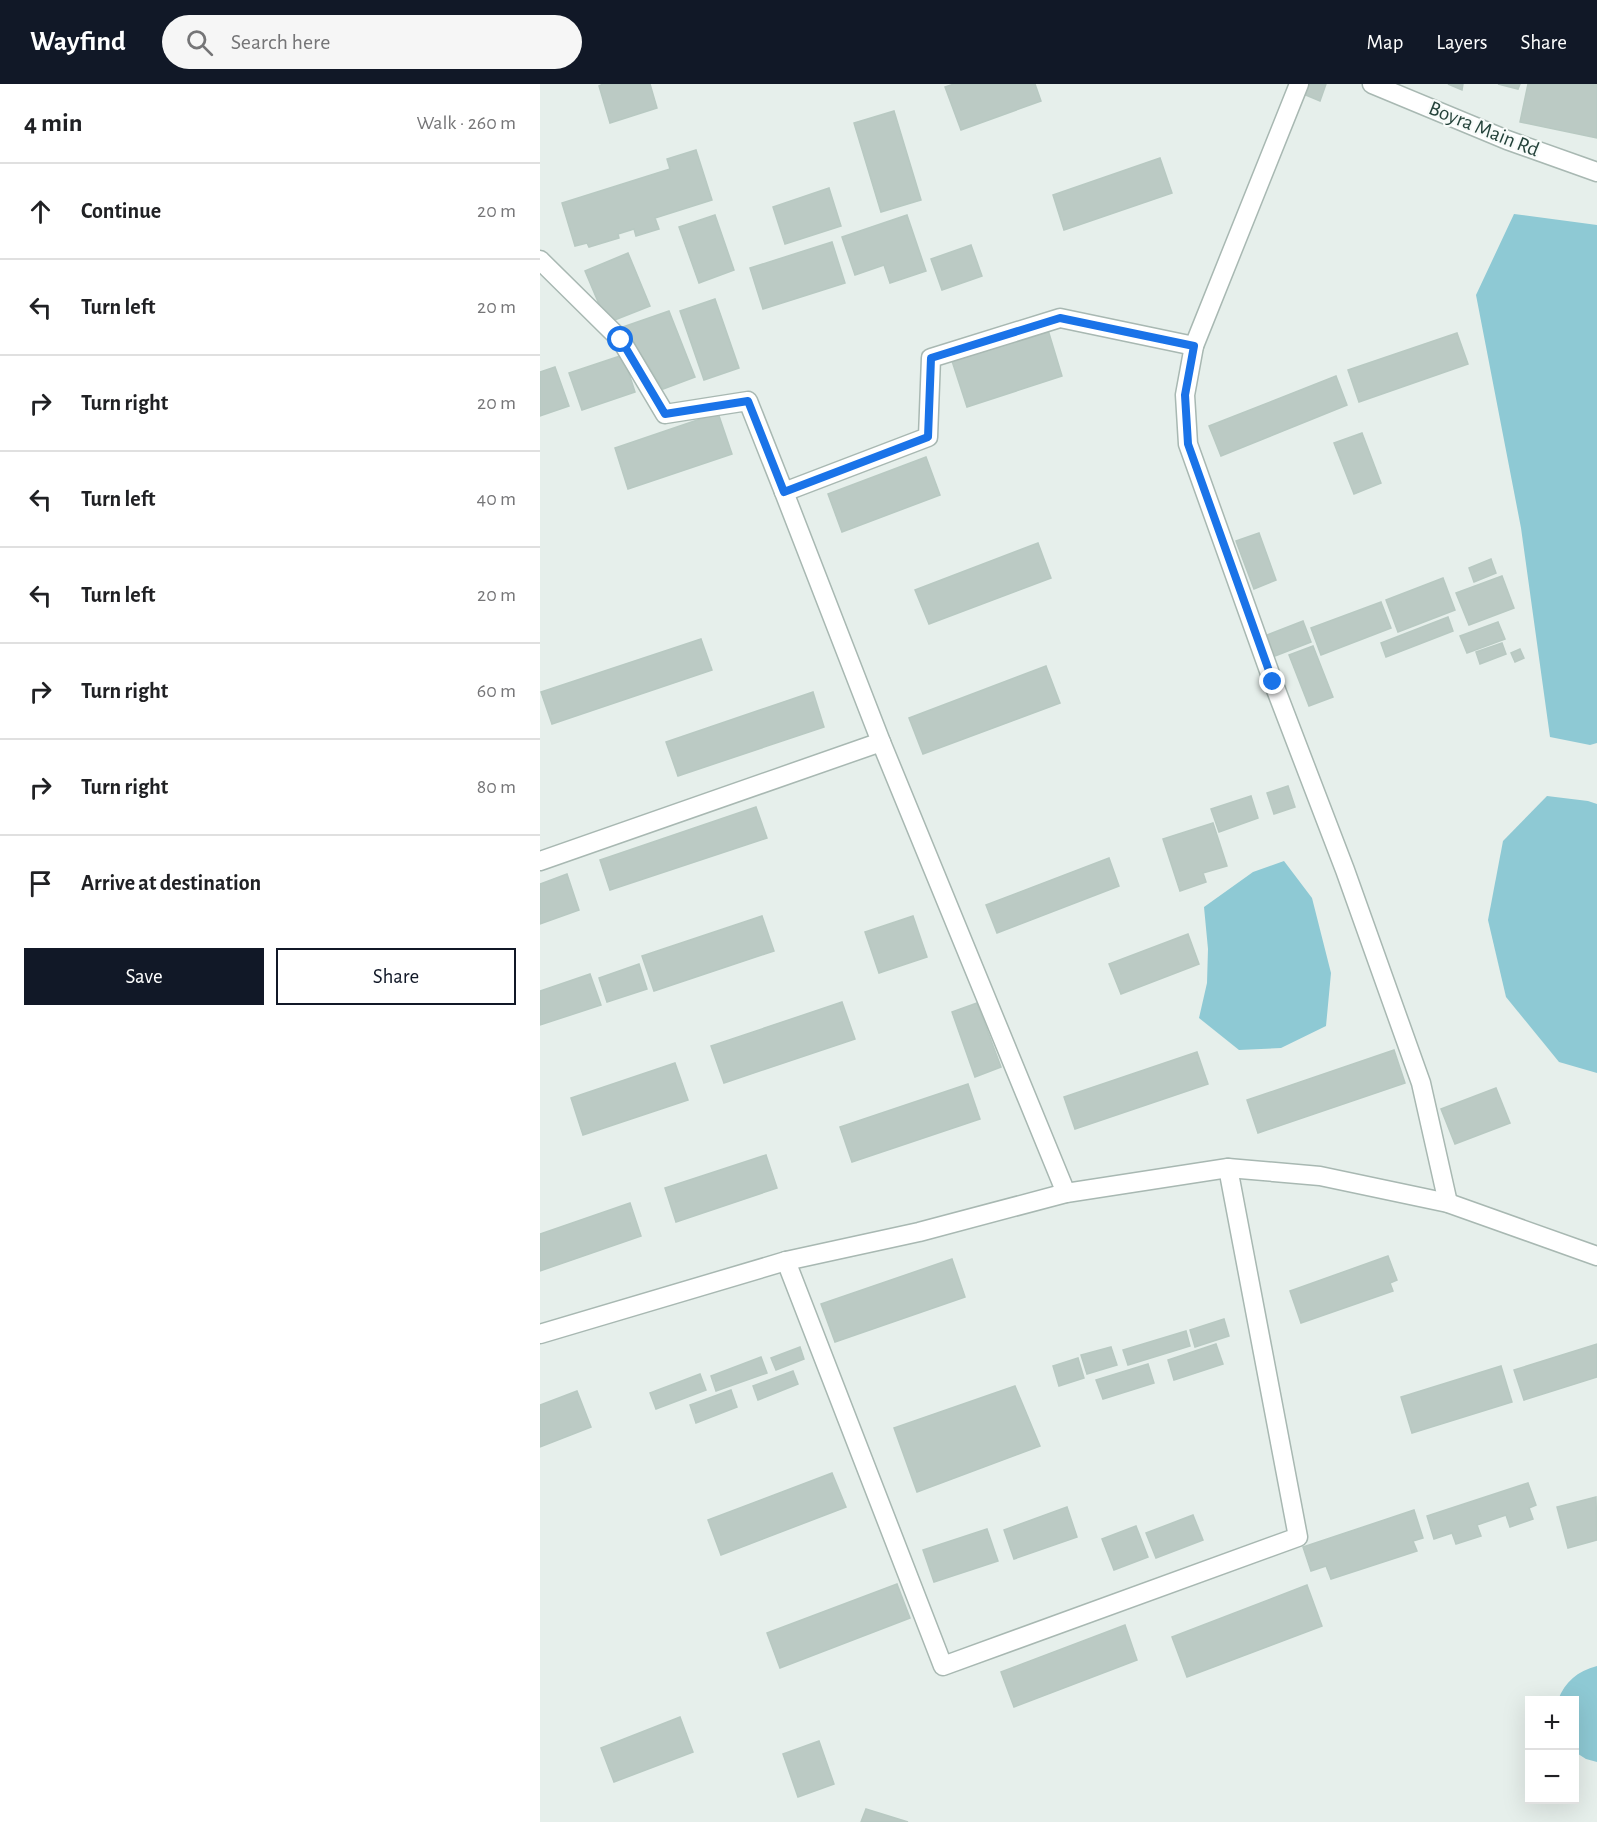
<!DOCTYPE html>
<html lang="en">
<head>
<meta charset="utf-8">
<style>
  body { margin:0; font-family:"Alegreya Sans",sans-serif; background:#f6f6f6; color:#202124 }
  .controls { position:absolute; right:18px; bottom:18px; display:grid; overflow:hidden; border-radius:0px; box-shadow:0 6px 24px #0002 }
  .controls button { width:54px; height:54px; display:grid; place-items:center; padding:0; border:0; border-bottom:2px solid #e0e0e0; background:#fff; color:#202124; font:30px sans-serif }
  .stop { position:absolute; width:18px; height:18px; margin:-14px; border:4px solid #1a73e8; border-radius:50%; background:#fff }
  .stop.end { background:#1a73e8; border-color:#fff; box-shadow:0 2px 6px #0008 }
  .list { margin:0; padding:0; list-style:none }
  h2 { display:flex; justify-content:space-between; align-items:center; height:78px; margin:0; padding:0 24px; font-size:26px }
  h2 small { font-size:20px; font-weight:400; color:#757577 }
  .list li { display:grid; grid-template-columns:39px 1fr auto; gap:18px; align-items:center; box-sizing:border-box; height:96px; padding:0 24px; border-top:2px solid #e0e0e0 }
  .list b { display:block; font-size:22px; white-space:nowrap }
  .list em { font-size:20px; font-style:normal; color:#757577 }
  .actions { display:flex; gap:12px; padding:18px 24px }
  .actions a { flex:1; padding:14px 0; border:2px solid #111827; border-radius:0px; text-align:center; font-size:21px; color:#111827 }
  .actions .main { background:#111827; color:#fff }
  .icon { flex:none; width:33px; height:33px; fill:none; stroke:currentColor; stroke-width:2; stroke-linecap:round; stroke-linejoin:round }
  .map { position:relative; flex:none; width:1057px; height:1738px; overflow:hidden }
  header { display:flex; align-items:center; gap:36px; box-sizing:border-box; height:84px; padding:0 30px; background:#111827; color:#fff }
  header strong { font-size:28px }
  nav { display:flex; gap:33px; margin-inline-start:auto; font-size:21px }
  .search { width:420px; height:54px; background:#f6f6f6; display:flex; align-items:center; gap:15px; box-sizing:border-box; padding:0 21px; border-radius:33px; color:#757577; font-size:22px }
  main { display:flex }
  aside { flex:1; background:#fff }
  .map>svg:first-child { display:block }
  .water { fill:#8ec9d4 }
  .building { fill:#bbcac4; stroke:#b8c9c2; stroke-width:1.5 }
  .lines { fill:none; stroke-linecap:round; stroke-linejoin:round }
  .street-casing { stroke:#a8b8b2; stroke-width:21 }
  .street { stroke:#fff; stroke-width:18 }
  .route { stroke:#1a73e8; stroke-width:8 }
  .labels { text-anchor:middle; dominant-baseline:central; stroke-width:4.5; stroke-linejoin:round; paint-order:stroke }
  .street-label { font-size:21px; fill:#24423a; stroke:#f7fbf9 }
</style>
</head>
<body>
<header>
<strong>Wayfind</strong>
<div class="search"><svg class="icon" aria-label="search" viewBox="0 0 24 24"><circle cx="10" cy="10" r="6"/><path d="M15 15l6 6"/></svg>Search here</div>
<nav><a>Map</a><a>Layers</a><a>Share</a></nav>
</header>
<main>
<aside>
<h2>4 min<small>Walk · 260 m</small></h2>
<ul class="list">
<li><svg class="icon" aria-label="ahead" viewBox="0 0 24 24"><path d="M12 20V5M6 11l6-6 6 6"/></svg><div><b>Continue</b></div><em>20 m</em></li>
<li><svg class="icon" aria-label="left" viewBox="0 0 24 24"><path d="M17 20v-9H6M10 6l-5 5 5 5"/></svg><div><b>Turn left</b></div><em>20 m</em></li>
<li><svg class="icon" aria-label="right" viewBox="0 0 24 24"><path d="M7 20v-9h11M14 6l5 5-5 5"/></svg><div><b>Turn right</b></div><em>20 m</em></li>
<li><svg class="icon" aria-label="left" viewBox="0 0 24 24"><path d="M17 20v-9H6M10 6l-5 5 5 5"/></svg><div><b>Turn left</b></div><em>40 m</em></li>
<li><svg class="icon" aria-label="left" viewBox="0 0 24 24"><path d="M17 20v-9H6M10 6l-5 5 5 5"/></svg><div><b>Turn left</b></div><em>20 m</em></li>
<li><svg class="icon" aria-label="right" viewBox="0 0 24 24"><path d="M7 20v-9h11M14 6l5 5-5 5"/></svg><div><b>Turn right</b></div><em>60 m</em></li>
<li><svg class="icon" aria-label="right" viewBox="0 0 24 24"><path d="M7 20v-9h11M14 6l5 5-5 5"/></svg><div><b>Turn right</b></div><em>80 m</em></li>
<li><svg class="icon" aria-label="arrive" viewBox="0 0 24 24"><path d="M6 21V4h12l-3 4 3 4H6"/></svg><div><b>Arrive at destination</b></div></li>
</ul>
<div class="actions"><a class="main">Save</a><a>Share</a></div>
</aside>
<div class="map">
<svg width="1057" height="1738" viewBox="0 0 1057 1738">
  <rect width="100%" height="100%" fill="#e6efeb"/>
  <!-- water -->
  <g class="water">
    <path d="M974 130 1057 141V659L1050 661 1010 653 981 444 936 211Z"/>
    <path d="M1007 712 1048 717 1057 720V989L1019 978 966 913 948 836 963 757Z"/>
    <path d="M744 777 772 814 791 889 786 942 741 964 699 966 659 934 667 899 668 865 664 823 713 788Z"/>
    <path d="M1057 1582V1678L1046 1675 1035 1668 1034 1616H1018C1025 1598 1037 1587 1057 1582Z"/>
  </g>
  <!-- building -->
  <g class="building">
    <path d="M63 0H110L117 24 70 39 59 2Z"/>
    <path d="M414 0H495L501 17 421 46 405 3Z"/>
    <path d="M764 0H786L780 17 761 9Z"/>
    <path d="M908 0H923L922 6Z"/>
    <path d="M958 0H980L978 5Z"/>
    <path d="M988 0H1057V54L980 38Z"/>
    <path d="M354 27 381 116 341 128 314 39Z"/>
    <path d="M156 66 172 116 115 134 119 145 96 152 94 145 78 150 79 154 49 163 47 159 35 162 22 119 130 85 127 75Z"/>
    <path d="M620 74 632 109 524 146 513 111Z"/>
    <path d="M289 104 301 142 245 160 233 123Z"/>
    <path d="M175 131 194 186 159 199 139 143Z"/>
    <path d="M367 131 386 187 350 199 344 181 315 191 302 153Z"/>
    <path d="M292 158 305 199 223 225 210 184Z"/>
    <path d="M431 161 442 192 402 206 391 175Z"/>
    <path d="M88 169 110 222 67 239 45 187Z"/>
    <path d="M175 215 199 284 164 296 140 227Z"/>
    <path d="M129 227 155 293 123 305 83 243Z"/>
    <path d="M508 246 522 292 427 323 412 277Z"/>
    <path d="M917 249 928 280 819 318 808 286Z"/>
    <path d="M83 271 95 308 42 326 29 289Z"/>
    <path d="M15 283 29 322 0 332V288Z"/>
    <path d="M796 292 807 321 681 372 669 342Z"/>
    <path d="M178 329 192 370 88 405 75 364Z"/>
    <path d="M822 349 841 399 814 410 794 359Z"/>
    <path d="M386 373 400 411 302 448 288 410Z"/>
    <path d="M719 449 736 496 714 505 696 457Z"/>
    <path d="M498 459 511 494 389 540 375 506Z"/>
    <path d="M951 475 956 489 934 498 929 484Z"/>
    <path d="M962 492 974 524 929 541 916 509Z"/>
    <path d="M903 494 915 526 858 548 846 516Z"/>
    <path d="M841 518 851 544 781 571 771 544Z"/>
    <path d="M908 533 913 547 846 573 841 559Z"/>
    <path d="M763 537 771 558 730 574 722 553Z"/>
    <path d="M958 538 965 555 927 569 920 552Z"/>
    <path d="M161 555 172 586 12 640 1 608Z"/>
    <path d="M962 559 966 570 940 580 936 568Z"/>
    <path d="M773 562 793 613 769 622 749 571Z"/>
    <path d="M980 565 984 574 975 578 971 569Z"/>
    <path d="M506 582 520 619 383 670 369 634Z"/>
    <path d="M273 608 284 643 138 692 126 658Z"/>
    <path d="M748 702 755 723 734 730 727 709Z"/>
    <path d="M711 712 718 734 679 748 671 725Z"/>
    <path d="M216 723 227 754 70 806 60 776Z"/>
    <path d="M673 739 687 782 663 789 666 798 640 807 623 755Z"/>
    <path d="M569 774 579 802 457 849 446 821Z"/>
    <path d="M27 790 39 826 0 840V800Z"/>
    <path d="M222 832 234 867 114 907 102 872Z"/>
    <path d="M373 832 387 873 339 889 325 848Z"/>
    <path d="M648 850 659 880 581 910 569 880Z"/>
    <path d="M99 880 107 905 67 918 59 894Z"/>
    <path d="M50 890 61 921 0 941V907Z"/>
    <path d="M302 918 315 955 184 999 171 962Z"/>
    <path d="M437 919 461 983 435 993 412 928Z"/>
    <path d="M854 966 865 999 718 1049 707 1016Z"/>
    <path d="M657 968 668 1000 535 1045 524 1013Z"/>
    <path d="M135 979 148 1016 43 1051 31 1014Z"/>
    <path d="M428 1000 440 1035 312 1078 300 1043Z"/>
    <path d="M956 1004 970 1039 915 1060 901 1025Z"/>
    <path d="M226 1071 237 1104 136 1138 125 1104Z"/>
    <path d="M90 1119 101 1152 0 1187V1150Z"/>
    <path d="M848 1172 857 1196 850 1199 853 1207 761 1239 750 1207Z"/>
    <path d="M412 1175 425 1213 295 1258 281 1220Z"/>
    <path d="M684 1235 689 1252 655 1263 650 1246Z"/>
    <path d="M646 1247 650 1262 588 1281 583 1266Z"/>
    <path d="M676 1260 683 1280 634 1296 628 1276Z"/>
    <path d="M1057 1260V1293L984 1316 974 1286Z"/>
    <path d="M260 1263 264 1275 236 1286 231 1274Z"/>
    <path d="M571 1263 577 1281 547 1290 541 1271Z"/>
    <path d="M221 1273 227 1289 176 1307 171 1292Z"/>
    <path d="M538 1274 544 1294 519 1302 513 1282Z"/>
    <path d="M608 1280 614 1299 563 1315 556 1296Z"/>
    <path d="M961 1282 972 1318 872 1349 861 1313Z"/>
    <path d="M253 1287 258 1300 218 1316 213 1302Z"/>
    <path d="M160 1290 166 1306 116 1325 110 1309Z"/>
    <path d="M475 1302 500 1362 377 1408 354 1344Z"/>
    <path d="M191 1306 197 1323 156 1339 150 1321Z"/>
    <path d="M37 1307 51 1343 0 1363V1321Z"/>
    <path d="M292 1389 306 1423 181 1471 168 1436Z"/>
    <path d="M988 1399 996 1421 989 1424 993 1435 970 1443 966 1431 937 1441 941 1452 916 1460 912 1449 894 1455 887 1432Z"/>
    <path d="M1056 1413 1057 1456 1028 1464 1017 1423Z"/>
    <path d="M527 1423 537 1453 474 1475 464 1446Z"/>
    <path d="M874 1426 883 1454 873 1457 877 1467 791 1495 786 1482 771 1487 763 1463Z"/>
    <path d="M653 1431 663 1456 616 1474 606 1449Z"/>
    <path d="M596 1442 608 1473 574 1486 562 1455Z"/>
    <path d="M447 1445 458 1477 394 1498 383 1466Z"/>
    <path d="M357 1500 370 1534 240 1584 227 1549Z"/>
    <path d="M767 1501 782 1542 647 1593 632 1553Z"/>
    <path d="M585 1541 597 1576 474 1623 461 1588Z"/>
    <path d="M140 1633 153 1668 74 1698 61 1664Z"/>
    <path d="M279 1657 294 1700 258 1713 243 1670Z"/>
    <path d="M326 1725 368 1738H321Z"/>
  </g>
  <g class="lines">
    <!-- street casing -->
    <g class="street-casing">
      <g id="street">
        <path d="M832 0 967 56 1057 88"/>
        <path d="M0 176 81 256 125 330 208 317 244 408 388 353 391 274 520 234 654 262 759 0"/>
        <path d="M654 262 645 311 648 360 733 598 805 786 881 999 908 1119"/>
        <path d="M244 408 341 658 526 1109"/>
        <path d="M0 777 341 658"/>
        <path d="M246 1177 403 1582 758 1453 688 1084"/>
        <path d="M0 1250 246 1177 379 1148 526 1109 688 1084 780 1092 908 1119 1057 1172"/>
      </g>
    </g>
    <!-- street -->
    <use href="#street" class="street"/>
  </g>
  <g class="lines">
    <!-- route -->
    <path class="route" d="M81 256 125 330 208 317 244 408 388 353 391 274 520 234 654 262 645 311 648 360 733 598"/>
  </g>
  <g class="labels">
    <!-- street labels -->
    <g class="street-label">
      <text transform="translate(944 45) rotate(22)">Boyra Main Rd</text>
    </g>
  </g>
</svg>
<div class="controls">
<button>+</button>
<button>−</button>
</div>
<div class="stop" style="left:81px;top:256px"></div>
<div class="stop end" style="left:733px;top:598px"></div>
</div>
</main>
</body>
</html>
